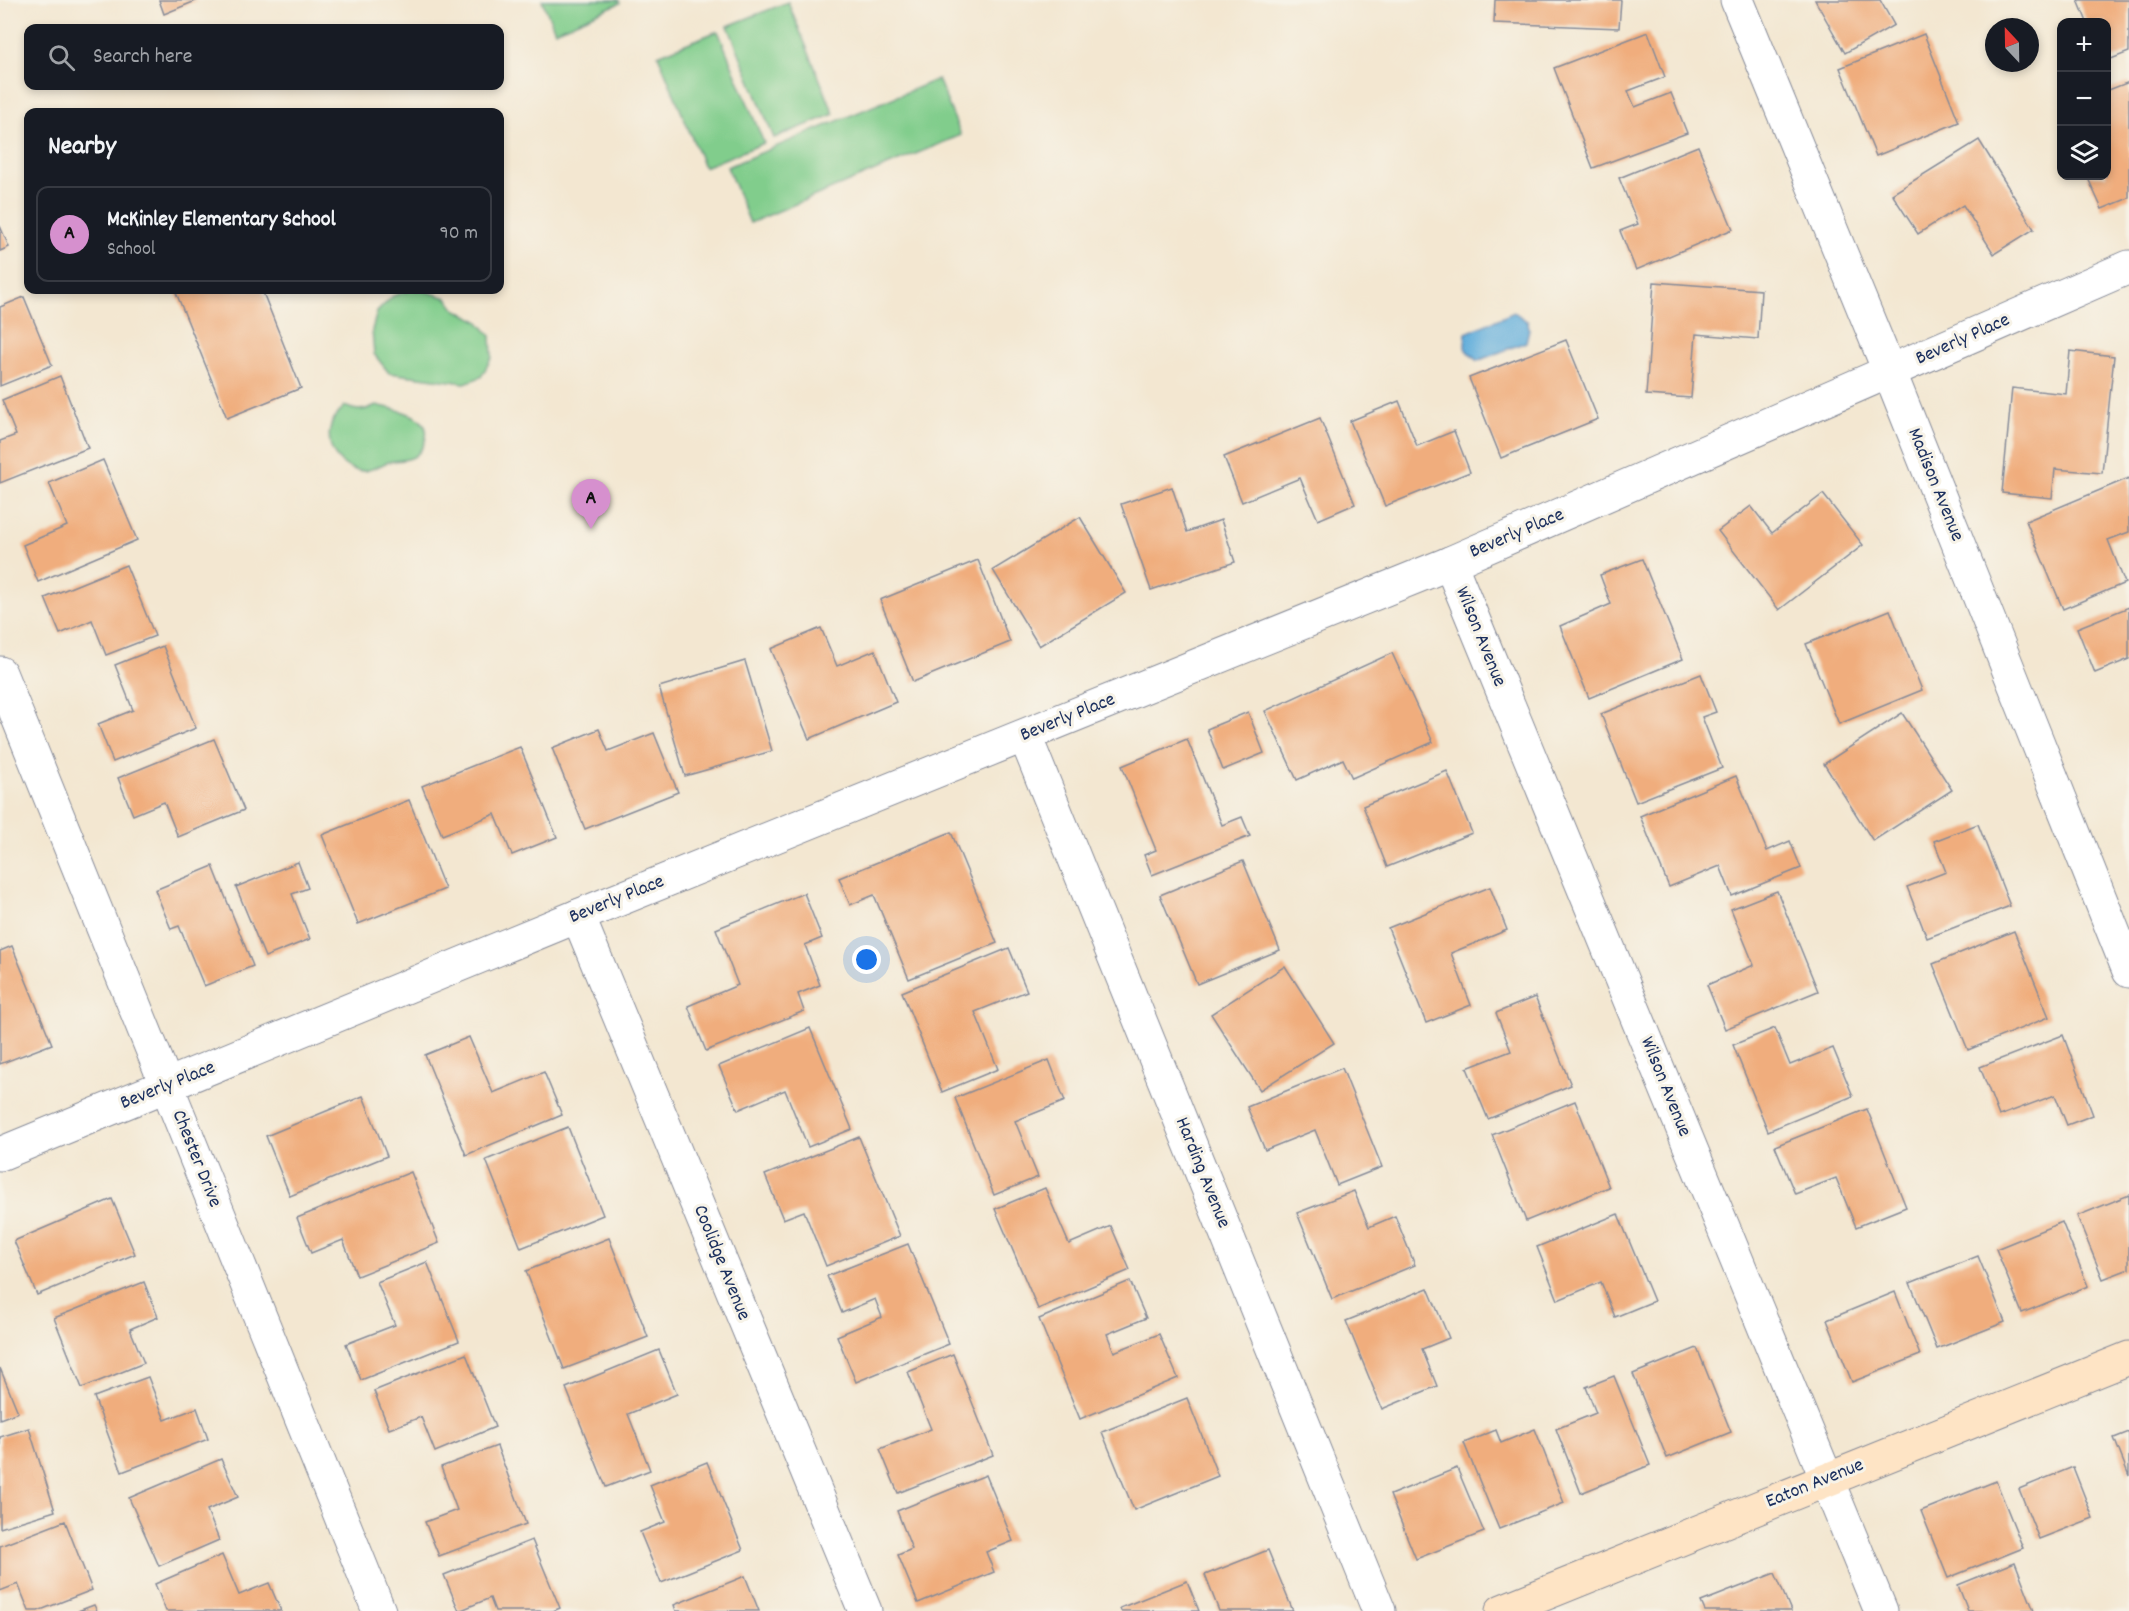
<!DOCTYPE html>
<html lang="en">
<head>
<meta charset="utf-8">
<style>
  body { margin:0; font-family:Dekko,sans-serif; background:#20242c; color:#f1f3f6 }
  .controls { position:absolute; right:18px; top:18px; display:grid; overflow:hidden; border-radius:12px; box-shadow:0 3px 9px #0003 }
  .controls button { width:54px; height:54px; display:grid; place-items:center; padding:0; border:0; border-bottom:2px solid #363941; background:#171b24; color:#f1f3f6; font:30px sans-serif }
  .compass { position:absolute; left:1985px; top:18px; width:54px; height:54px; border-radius:50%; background:#171b24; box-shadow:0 3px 9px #0003; rotate:338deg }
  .you { position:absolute; left:867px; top:960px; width:21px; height:21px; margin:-15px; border:4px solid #fff; border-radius:50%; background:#1a73e8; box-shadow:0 0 0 9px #1a73e833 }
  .badge { display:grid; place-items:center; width:39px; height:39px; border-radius:50%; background:#d690ce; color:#111; font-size:20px; font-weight:700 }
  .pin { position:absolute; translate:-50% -50px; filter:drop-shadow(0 2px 3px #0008) }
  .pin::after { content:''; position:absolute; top:32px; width:21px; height:18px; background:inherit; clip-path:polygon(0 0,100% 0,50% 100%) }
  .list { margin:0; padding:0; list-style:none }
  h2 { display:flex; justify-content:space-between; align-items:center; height:78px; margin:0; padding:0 24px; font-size:26px }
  h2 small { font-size:20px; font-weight:400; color:#9ea1a6 }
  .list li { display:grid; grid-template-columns:39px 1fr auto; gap:18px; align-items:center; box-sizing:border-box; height:96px; margin:0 12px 12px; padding:0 12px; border:2px solid #363941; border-radius:12px }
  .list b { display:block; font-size:22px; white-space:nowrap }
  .list p { margin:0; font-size:20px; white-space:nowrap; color:#9ea1a6 }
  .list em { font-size:20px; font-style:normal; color:#9ea1a6 }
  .icon { flex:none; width:33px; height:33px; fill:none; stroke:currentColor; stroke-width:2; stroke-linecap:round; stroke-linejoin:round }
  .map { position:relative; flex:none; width:2129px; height:1611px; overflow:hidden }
  .search { position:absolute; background:#171b24; box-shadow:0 3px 9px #0003; left:24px; top:24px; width:480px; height:66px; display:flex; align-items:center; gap:15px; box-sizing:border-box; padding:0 21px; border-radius:12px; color:#9ea1a6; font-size:22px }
  .panel { position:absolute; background:#171b24; box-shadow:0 3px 9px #0003; left:24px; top:108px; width:480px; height:186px; border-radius:12px }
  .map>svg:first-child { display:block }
  .green { fill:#81cd8c; stroke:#4e7e75; stroke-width:1.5 }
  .water { fill:#62aedb; stroke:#3e6e9c; stroke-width:1.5 }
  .building { fill:#f0ad7d }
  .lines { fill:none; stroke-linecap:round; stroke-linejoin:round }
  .street-casing { stroke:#878b98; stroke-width:35 }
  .secondary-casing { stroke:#878b98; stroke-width:35 }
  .street { stroke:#fff; stroke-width:33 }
  .secondary { stroke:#fee4c5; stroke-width:33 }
  .labels { text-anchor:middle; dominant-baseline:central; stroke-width:6; stroke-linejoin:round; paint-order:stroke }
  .street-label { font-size:20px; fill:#1b2f5e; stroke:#f7f3e8 }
</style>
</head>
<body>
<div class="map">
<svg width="2129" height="1611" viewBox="0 0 2129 1611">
  <rect width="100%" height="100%" fill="#f7f3e8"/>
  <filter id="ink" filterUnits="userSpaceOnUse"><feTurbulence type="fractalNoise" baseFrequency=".0167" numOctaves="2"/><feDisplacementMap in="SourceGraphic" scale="12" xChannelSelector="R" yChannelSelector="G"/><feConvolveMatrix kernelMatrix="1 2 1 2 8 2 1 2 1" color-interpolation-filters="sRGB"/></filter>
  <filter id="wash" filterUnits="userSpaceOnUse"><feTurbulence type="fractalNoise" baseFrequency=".008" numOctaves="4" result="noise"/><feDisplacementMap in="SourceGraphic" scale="24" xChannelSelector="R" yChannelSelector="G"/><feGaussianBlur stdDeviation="1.35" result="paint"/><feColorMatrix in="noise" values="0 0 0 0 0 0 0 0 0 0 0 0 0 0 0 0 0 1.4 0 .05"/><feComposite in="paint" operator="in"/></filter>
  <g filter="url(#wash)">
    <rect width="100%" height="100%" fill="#f3e7d1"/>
    <!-- green -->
    <g class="green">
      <path d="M542 0H619L620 3 555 31Z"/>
      <path d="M788 2 834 114 774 138 728 26Z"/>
      <path d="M718 31 764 143 704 167 658 55Z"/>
      <path d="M938 79 961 135 750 223 727 167Z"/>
      <path d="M411 290H421L447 298 455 309 478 321 491 336 492 357 481 377 465 383 389 373 374 354 372 330 377 312 393 296Z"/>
      <path d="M376 405C393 409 435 414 425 441 423 447 418 456 411 458 404 461 396 460 388 462 380 465 372 471 362 471 348 471 335 459 331 447 326 429 332 418 345 406 357 412 364 411 376 405Z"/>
    </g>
    <!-- water -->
    <path class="water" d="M1514 312 1528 322 1529 329 1526 342 1477 361C1464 346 1464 355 1466 333Z"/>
    <g id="blocks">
      <!-- building -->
      <g class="building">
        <path d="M159 0H198L164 14Z"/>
        <path d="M1495 0H1621L1619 28 1494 23Z"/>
        <path d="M1815 0H1880L1894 25 1845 53Z"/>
        <path d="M2078 0H2129V52L2106 61V22H2087Z"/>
        <path d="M1648 32 1665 77 1628 91 1635 107 1671 93 1687 133 1593 168 1554 68Z"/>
        <path d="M1924 34 1959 122 1876 156 1840 68Z"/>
        <path d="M2129 82V198L2102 209 2087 176H2106V91Z"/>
        <path d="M1979 140 2034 229 1994 254 1963 205 1918 234 1892 194Z"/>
        <path d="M1698 146 1733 229 1636 270 1620 231 1638 224 1619 178Z"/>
        <path d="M0 226 9 247 0 251Z"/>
        <path d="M1654 282 1761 290 1758 339 1696 334 1691 398 1646 395Z"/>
        <path d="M175 290H262L301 388 227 418Z"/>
        <path d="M24 297 52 365 0 386V307Z"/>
        <path d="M1566 340 1598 419 1501 458 1469 378Z"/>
        <path d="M2070 351 2114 356 2102 473 2055 469 2052 498 2002 493 2012 388 2066 394Z"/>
        <path d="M60 376 88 448 0 483V441L16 435 2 400Z"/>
        <path d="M1399 401 1417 446 1454 431 1470 472 1385 506 1350 421Z"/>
        <path d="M1320 418 1355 504 1318 520 1300 478 1242 502 1224 457Z"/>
        <path d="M103 460 137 540 38 582 23 545 67 526 49 483Z"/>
        <path d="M2129 478V532L2108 540 2125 583 2063 609 2026 521Z"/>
        <path d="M1172 487 1187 532 1221 520 1235 562 1151 590 1121 504Z"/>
        <path d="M1823 494 1863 545 1779 610 1718 531 1751 506 1772 533Z"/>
        <path d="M1080 517 1126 593 1039 646 993 570Z"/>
        <path d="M1642 559 1683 659 1589 698 1560 626 1611 604 1600 575Z"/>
        <path d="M978 560 1010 642 913 682 880 600Z"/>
        <path d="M126 565 155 636 106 655 92 620 60 634 45 598Z"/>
        <path d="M2129 607V659L2095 673 2077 628Z"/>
        <path d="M1890 610 1922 690 1839 724 1806 644Z"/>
        <path d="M821 628 837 666 875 650 896 702 809 739 771 649Z"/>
        <path d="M163 646 196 728 113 762 98 724 133 710 115 665Z"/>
        <path d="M1392 653 1433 742 1352 778 1343 759 1297 780 1265 711Z"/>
        <path d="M745 661 772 751 685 776 659 687Z"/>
        <path d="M1701 674 1716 712 1702 717 1722 768 1636 802 1601 714Z"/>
        <path d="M1248 712 1264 753 1223 770 1207 729Z"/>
        <path d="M1902 713 1952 790 1873 841 1824 764Z"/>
        <path d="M599 729 608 751 654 733 678 792 585 829 552 748Z"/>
        <path d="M214 739 244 810 178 837 164 802 133 815 118 778Z"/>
        <path d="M1187 739 1222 825 1242 817 1250 836 1152 875 1144 855 1156 850 1122 766Z"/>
        <path d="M520 747 557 837 512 855 495 814 442 835 422 786Z"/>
        <path d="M1447 771 1472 833 1387 867 1363 806Z"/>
        <path d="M1736 776 1767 851 1790 841 1801 868 1732 896 1720 866 1669 887 1640 816Z"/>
        <path d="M409 800 445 889 358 924 322 835Z"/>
        <path d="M1978 824 2010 906 1927 938 1907 887 1946 872 1934 841Z"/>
        <path d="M951 832 997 943 909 979 874 895 850 905 839 878Z"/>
        <path d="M1243 861 1280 950 1197 984 1160 895Z"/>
        <path d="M298 862 308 888 292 894 310 939 265 957 236 887Z"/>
        <path d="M213 866 253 966 204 986 179 926 171 929 155 890Z"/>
        <path d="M1490 887 1507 930 1451 953 1471 1005 1426 1023 1388 928Z"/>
        <path d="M1777 891 1818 991 1725 1029 1707 985 1754 965 1731 909Z"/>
        <path d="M804 893 822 938 805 945 820 985 798 994 804 1011 706 1051 688 1006 738 985 716 929Z"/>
        <path d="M2014 931 2049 1017 1968 1050 1933 964Z"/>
        <path d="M12 946 52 1044 0 1064V951Z"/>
        <path d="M1009 948 1027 991 975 1012 998 1069 942 1092 902 992Z"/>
        <path d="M1285 966 1334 1043 1260 1090 1211 1014Z"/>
        <path d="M1535 997 1571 1085 1488 1119 1467 1068 1511 1051 1496 1013Z"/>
        <path d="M810 1028 852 1129 808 1147 785 1090 738 1110 719 1066Z"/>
        <path d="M1775 1028 1790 1065 1833 1048 1853 1096 1768 1131 1733 1045Z"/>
        <path d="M2063 1035 2093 1115 2067 1125 2055 1095 1999 1116 1980 1067Z"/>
        <path d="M469 1037 493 1093 544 1072 562 1115 466 1155 425 1055Z"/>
        <path d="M1049 1060 1065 1101 1015 1121 1038 1177 994 1195 955 1098Z"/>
        <path d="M1342 1068 1382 1167 1337 1185 1315 1130 1265 1150 1247 1107Z"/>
        <path d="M363 1096 387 1156 290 1196 266 1136Z"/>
        <path d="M1575 1101 1609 1187 1526 1221 1492 1135Z"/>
        <path d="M1867 1109 1906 1207 1856 1227 1836 1178 1795 1194 1775 1146Z"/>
        <path d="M568 1127 603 1215 521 1248 486 1160Z"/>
        <path d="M859 1137 900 1236 826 1266 804 1211 783 1219 765 1175Z"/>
        <path d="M411 1172 439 1243 357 1276 343 1240 311 1253 297 1218Z"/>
        <path d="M1045 1188 1069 1244 1111 1226 1130 1270 1038 1309 995 1209Z"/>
        <path d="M1354 1191 1369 1227 1395 1216 1415 1265 1332 1299 1297 1213Z"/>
        <path d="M2129 1195V1269L2103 1279 2077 1216Z"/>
        <path d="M112 1199 135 1254 37 1295 14 1241Z"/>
        <path d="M1618 1214 1654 1301 1615 1317 1601 1282 1558 1300 1537 1247Z"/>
        <path d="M2062 1222 2088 1286 2022 1313 1996 1249Z"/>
        <path d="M609 1238 648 1337 564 1369 526 1271Z"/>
        <path d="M908 1244 949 1344 856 1382 837 1336 882 1317 875 1299 842 1313 827 1276Z"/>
        <path d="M1978 1256 2005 1322 1937 1349 1910 1283Z"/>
        <path d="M427 1262 459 1341 361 1380 346 1344 395 1325 377 1282Z"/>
        <path d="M1130 1281 1146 1318 1107 1334 1114 1352 1159 1334 1178 1378 1080 1419 1039 1319Z"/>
        <path d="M144 1282 158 1317 130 1329 144 1363 82 1388 54 1318Z"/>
        <path d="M1428 1288 1449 1338 1422 1349 1437 1386 1382 1409 1346 1321Z"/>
        <path d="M1895 1292 1920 1355 1852 1382 1827 1320Z"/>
        <path d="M1697 1348 1731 1432 1667 1458 1633 1374Z"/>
        <path d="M659 1350 677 1394 628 1414 650 1470 606 1487 566 1388Z"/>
        <path d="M466 1354 495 1427 435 1452 421 1417 389 1429 374 1391Z"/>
        <path d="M953 1354 993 1455 898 1493 880 1449 931 1429 908 1372Z"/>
        <path d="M0 1368 18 1412 0 1419Z"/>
        <path d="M1614 1376 1650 1465 1581 1493 1556 1429 1596 1413 1586 1387Z"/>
        <path d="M148 1377 165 1420 197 1408 208 1439 122 1472 94 1397Z"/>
        <path d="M1187 1398 1218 1476 1134 1510 1102 1432Z"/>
        <path d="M29 1428 55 1511 0 1528V1437Z"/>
        <path d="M1535 1429 1564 1503 1499 1529 1464 1443 1496 1430 1501 1443Z"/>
        <path d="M2129 1432V1476L2114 1438Z"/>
        <path d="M497 1446 526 1524 439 1556 425 1522 457 1510 441 1467Z"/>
        <path d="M221 1459 238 1497 207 1510 219 1540 159 1566 129 1498Z"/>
        <path d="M707 1462 743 1550 661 1583 640 1532 665 1522 650 1485Z"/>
        <path d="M2073 1467 2093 1518 2039 1539 2019 1489Z"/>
        <path d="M1457 1468 1484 1532 1416 1559 1390 1495Z"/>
        <path d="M986 1475 1013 1541 986 1552 994 1572 918 1603 898 1555 912 1549 897 1511Z"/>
        <path d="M1996 1481 2023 1548 1948 1578 1921 1511Z"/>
        <path d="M65 1521 92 1590 38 1611H29L18 1584 0 1591V1546Z"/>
        <path d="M532 1540 560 1608 553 1611H495L490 1598 459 1611 444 1575Z"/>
        <path d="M1268 1550 1293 1611H1219L1205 1575Z"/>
        <path d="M222 1555 239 1595 269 1583 281 1611H166L155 1584Z"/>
        <path d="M2015 1562 2034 1611H1968L1958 1585Z"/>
        <path d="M1775 1573 1791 1611H1705L1701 1602Z"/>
        <path d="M745 1576 759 1611H676L674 1605Z"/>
        <path d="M1187 1581 1199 1611H1121L1120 1608Z"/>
        <path d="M94 1605 97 1611H78Z"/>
      </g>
    </g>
  </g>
  <g filter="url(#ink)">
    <use href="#blocks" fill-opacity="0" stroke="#878b98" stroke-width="1.5"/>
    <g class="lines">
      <!-- street casing -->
      <g class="street-casing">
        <g id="street">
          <path d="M1737 0 1890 373 2129 971"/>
          <path d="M1450 563 1881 1611"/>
          <path d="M0 673 379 1611"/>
          <path d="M1025 736 1379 1611"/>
          <path d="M578 916 865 1611"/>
          <path d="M0 1154 578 916 1450 563 2129 267"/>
        </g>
      </g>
      <!-- secondary casing -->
      <g class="secondary-casing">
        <path id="secondary" d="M1502 1611 2129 1358"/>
      </g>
      <!-- street -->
      <use href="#street" class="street"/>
      <!-- secondary -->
      <use href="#secondary" class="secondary"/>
    </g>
  </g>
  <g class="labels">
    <!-- street labels -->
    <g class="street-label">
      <text transform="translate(1963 340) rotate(-24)">Beverly Place</text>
      <text transform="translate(1935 485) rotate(68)">Madison Avenue</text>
      <text transform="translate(1517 534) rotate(-23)">Beverly Place</text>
      <text transform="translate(1480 637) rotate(68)">Wilson Avenue</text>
      <text transform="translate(1068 718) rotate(-22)">Beverly Place</text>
      <text transform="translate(617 900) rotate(-22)">Beverly Place</text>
      <text transform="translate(168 1086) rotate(-22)">Beverly Place</text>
      <text transform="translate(1665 1087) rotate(68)">Wilson Avenue</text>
      <text transform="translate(196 1159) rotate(68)">Chester Drive</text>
      <text transform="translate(1202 1173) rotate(68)">Harding Avenue</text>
      <text transform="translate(721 1263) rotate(68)">Coolidge Avenue</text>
      <text transform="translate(1815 1484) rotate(-22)">Eaton Avenue</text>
    </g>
  </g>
</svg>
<div class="controls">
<button>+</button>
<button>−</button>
<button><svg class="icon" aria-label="layers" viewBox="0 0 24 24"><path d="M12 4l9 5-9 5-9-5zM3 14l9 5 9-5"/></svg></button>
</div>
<svg class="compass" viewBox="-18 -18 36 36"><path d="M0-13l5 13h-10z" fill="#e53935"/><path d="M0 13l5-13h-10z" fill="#9ea1a6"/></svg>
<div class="you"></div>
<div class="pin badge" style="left:591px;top:529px">A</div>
<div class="search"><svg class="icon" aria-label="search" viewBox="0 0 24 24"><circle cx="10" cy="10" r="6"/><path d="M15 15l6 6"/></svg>Search here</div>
<section class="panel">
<h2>Nearby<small></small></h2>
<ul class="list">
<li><span class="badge">A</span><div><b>McKinley Elementary School</b><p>School</p></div><em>90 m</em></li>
</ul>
</section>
</div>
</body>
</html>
